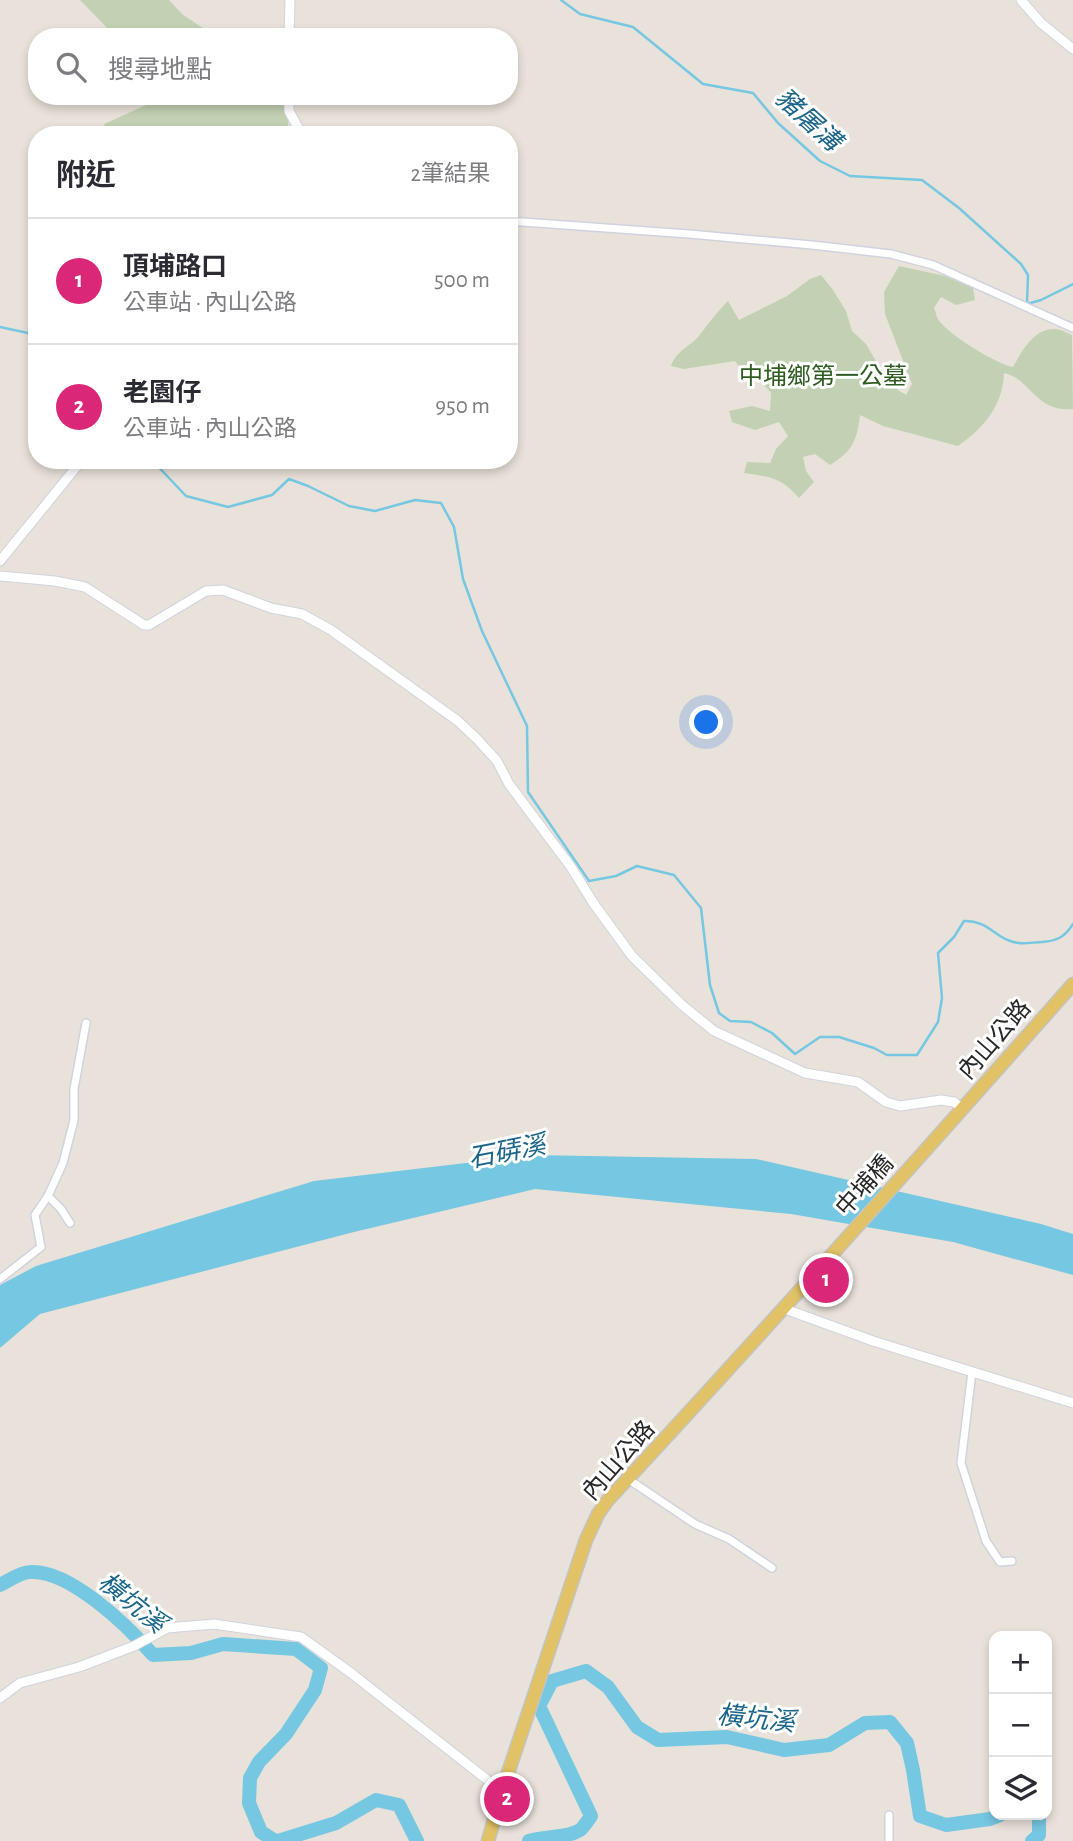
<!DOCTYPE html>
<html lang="zh-TW">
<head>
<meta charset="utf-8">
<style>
  body { margin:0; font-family:"Alegreya Sans","Noto Sans TC",sans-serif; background:#f2f2f3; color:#2b2b33 }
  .controls { position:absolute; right:21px; bottom:21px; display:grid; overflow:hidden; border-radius:14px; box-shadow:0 4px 10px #0003 }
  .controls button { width:63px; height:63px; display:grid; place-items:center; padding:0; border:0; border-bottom:2px solid #e1e1e2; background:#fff; color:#2b2b33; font:35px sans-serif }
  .you { position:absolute; left:707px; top:723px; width:24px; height:24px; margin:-18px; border:5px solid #fff; border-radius:50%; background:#1a73e8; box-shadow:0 0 0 10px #1a73e833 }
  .badge { display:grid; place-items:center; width:46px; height:46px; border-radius:50%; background:#db2777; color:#fff; font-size:23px; font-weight:700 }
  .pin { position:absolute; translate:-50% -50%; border:4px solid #fff; box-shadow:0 2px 7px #0006 }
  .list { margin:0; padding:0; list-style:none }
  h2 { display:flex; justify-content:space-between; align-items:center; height:91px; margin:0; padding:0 28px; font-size:30px }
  h2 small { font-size:23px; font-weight:400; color:#7c7c81 }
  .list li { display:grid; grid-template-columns:46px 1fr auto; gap:21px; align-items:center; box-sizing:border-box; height:126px; padding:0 28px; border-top:2px solid #e1e1e2 }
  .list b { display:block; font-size:26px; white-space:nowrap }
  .list p { margin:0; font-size:23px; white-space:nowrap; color:#7c7c81 }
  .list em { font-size:23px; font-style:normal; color:#7c7c81 }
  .icon { flex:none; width:38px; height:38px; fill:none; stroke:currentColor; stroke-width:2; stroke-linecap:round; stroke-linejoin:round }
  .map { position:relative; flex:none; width:1073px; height:1841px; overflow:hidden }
  .search { position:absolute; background:#fff; box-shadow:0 4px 10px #0003; left:28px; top:28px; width:490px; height:77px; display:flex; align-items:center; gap:18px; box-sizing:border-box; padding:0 24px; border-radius:28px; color:#7c7c81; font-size:26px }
  .panel { position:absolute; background:#fff; box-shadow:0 4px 10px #0003; left:28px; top:126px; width:490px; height:343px; border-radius:28px }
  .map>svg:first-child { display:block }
  .cemetery { fill:#c2d1b3 }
  .water { fill:#76c7e1 }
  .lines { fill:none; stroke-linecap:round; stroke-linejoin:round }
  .stream { stroke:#76c7e1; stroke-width:2.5 }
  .river { stroke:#76c7e1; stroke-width:14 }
  .minor-casing { stroke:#d0d3df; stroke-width:10 }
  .tertiary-casing { stroke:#d0d3df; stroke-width:11 }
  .primary-casing { stroke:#c3c3c3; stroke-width:15 }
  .minor { stroke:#fff; stroke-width:7 }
  .tertiary { stroke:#fff; stroke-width:9 }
  .primary { stroke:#e2c266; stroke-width:12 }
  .labels { text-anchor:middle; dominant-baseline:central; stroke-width:6; stroke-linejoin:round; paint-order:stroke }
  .park-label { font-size:24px; fill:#2e5c20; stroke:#fff }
  .street-label { font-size:24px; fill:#272727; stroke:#fff }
  .water-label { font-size:26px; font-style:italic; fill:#1a6589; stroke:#fff }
</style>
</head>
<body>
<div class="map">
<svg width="1073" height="1841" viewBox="0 0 1073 1841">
  <rect width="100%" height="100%" fill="#e9e2da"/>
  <!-- cemetery -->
  <g class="cemetery">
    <path d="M80 0H169L182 14 216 37H116Z"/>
    <path d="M166 96H286L289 135H108L104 124Z"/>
    <path d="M899 266 945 276 973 288 975 300 956 305 941 297 934 308C936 312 936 316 938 319 947 334 996 364 1013 367 1022 351 1034 328 1055 329 1060 329 1067 333 1072 335L1073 409C1036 413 1030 378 1004 373 1003 405 984 428 958 446L883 426 860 415C857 440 853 451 830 465L815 454 803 457 806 471 814 482 799 498C781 477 770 477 744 473L747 462 770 463 776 449 788 436 779 422 755 430 732 422 729 411 752 406 770 411 771 393 759 379 743 371 735 361 684 369 671 366C677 350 687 349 698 337 708 324 717 312 728 301L739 320 787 296 810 279 821 275 833 290 846 311 852 331 866 344 881 370 898 390 906 395 912 384 885 314 884 292Z"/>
  </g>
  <!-- water -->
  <path class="water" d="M533 1155 756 1159 1041 1224 1073 1234V1275L953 1242 791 1214 535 1189 354 1232 40 1314 0 1348V1285L36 1266 314 1181Z"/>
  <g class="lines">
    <!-- stream -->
    <g class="stream">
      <path d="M561 0 580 14 633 27 703 84 753 93 778 123 820 161 850 176 922 180 959 208 1021 264 1028 275 1027 304 1041 300 1073 284"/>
      <path d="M0 327 37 335"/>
      <path d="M152 460 186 496 228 507 272 495 289 479 308 486 349 506 375 511 415 500 441 503 454 527 463 579 482 631 527 726 528 792 589 881 616 876 637 866 674 875 701 908 710 985 719 1013 730 1021 751 1022 772 1033 795 1054 820 1037H839L874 1048 887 1055H917L938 1022 942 998 938 953 954 937 964 921C989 920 997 941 1019 943 1026 944 1035 942 1042 942 1057 941 1065 937 1073 924"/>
    </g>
    <!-- river -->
    <g class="river">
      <path d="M0 1585C8 1581 21 1572 30 1572 69 1569 128 1626 153 1655L191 1653 223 1644 296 1649 321 1668 315 1690 286 1734 259 1762 250 1778 249 1803 261 1832 275 1841"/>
      <path d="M278 1841 336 1823 376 1800 399 1805 417 1841"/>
      <path d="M529 1841C544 1836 568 1838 580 1830 584 1827 588 1820 591 1816L539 1706 552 1681 586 1671 608 1687 637 1727 658 1740 727 1737 784 1750 829 1745 865 1723 890 1722 907 1743 913 1770 920 1816 946 1825 990 1819 1000 1815"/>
      <path d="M1032 1841 1039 1835V1815"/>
    </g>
    <!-- minor casing -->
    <g class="minor-casing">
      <g id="minor">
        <path d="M509 221 689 234 812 245 891 254 933 265 1073 328"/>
        <path d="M48 1196 61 1209 70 1223"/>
        <path d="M0 1279 41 1247 35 1215 48 1196 63 1163 74 1120V1089L86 1023"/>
        <path d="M972 1372 961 1463 986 1541 1000 1562 1012 1561"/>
        <path d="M628 1479 695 1524 729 1539 772 1568"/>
        <path d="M889 1815V1841"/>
      </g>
    </g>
    <!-- tertiary casing -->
    <g class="tertiary-casing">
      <g id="tertiary">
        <path d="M1021 0 1041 23 1073 49"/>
        <path d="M289 37 290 0"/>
        <path d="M289 96V111L302 135"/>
        <path d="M0 561 82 460"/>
        <path d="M0 576 55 581 85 587 144 625H149L206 591 223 590 271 608 302 614 331 630 458 721 478 740 497 761 509 784 571 867 594 904 632 956 682 1005 714 1031 805 1073 858 1082 886 1102 900 1106 941 1100 954 1102 963 1109"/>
        <path d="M785 1309 873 1341 1073 1403"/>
        <path d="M0 1698 20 1683 79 1667 134 1646 167 1628 214 1624 301 1637 351 1673 490 1782 503 1788"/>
      </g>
    </g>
    <!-- primary casing -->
    <g class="primary-casing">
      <path id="primary" d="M488 1841 503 1788 586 1540 598 1514 608 1500C766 1330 920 1157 1073 984"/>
    </g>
    <!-- minor -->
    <use href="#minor" class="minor"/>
    <!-- tertiary -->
    <use href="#tertiary" class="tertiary"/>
    <!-- primary -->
    <use href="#primary" class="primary"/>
  </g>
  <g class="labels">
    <!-- park labels -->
    <g class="park-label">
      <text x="823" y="377">中埔鄉第一公墓</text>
    </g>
    <!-- street labels -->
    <g class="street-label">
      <text transform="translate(995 1040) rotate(-49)">內山公路</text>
      <text transform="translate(865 1186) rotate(-48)">中埔橋</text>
      <text transform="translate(619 1461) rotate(-49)">內山公路</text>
    </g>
    <!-- water labels -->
    <g class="water-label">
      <text transform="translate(808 120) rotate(42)">豬屠溝</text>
      <text transform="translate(507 1152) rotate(-11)">石硦溪</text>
      <text transform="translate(132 1603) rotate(39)">橫坑溪</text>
      <text transform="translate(756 1719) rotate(6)">橫坑溪</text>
    </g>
  </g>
</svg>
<div class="controls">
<button>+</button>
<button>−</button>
<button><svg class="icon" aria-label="layers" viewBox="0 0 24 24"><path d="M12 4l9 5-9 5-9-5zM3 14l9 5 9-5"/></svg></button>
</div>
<div class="you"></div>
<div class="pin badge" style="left:826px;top:1280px">1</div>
<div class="pin badge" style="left:507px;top:1799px">2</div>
<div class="search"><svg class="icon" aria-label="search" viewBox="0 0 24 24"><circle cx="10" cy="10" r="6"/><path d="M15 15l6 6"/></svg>搜尋地點</div>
<section class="panel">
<h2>附近<small>2筆結果</small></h2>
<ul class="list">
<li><span class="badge">1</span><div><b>頂埔路口</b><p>公車站 · 內山公路</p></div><em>500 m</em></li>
<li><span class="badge">2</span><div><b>老園仔</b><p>公車站 · 內山公路</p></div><em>950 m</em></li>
</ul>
</section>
</div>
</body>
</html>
